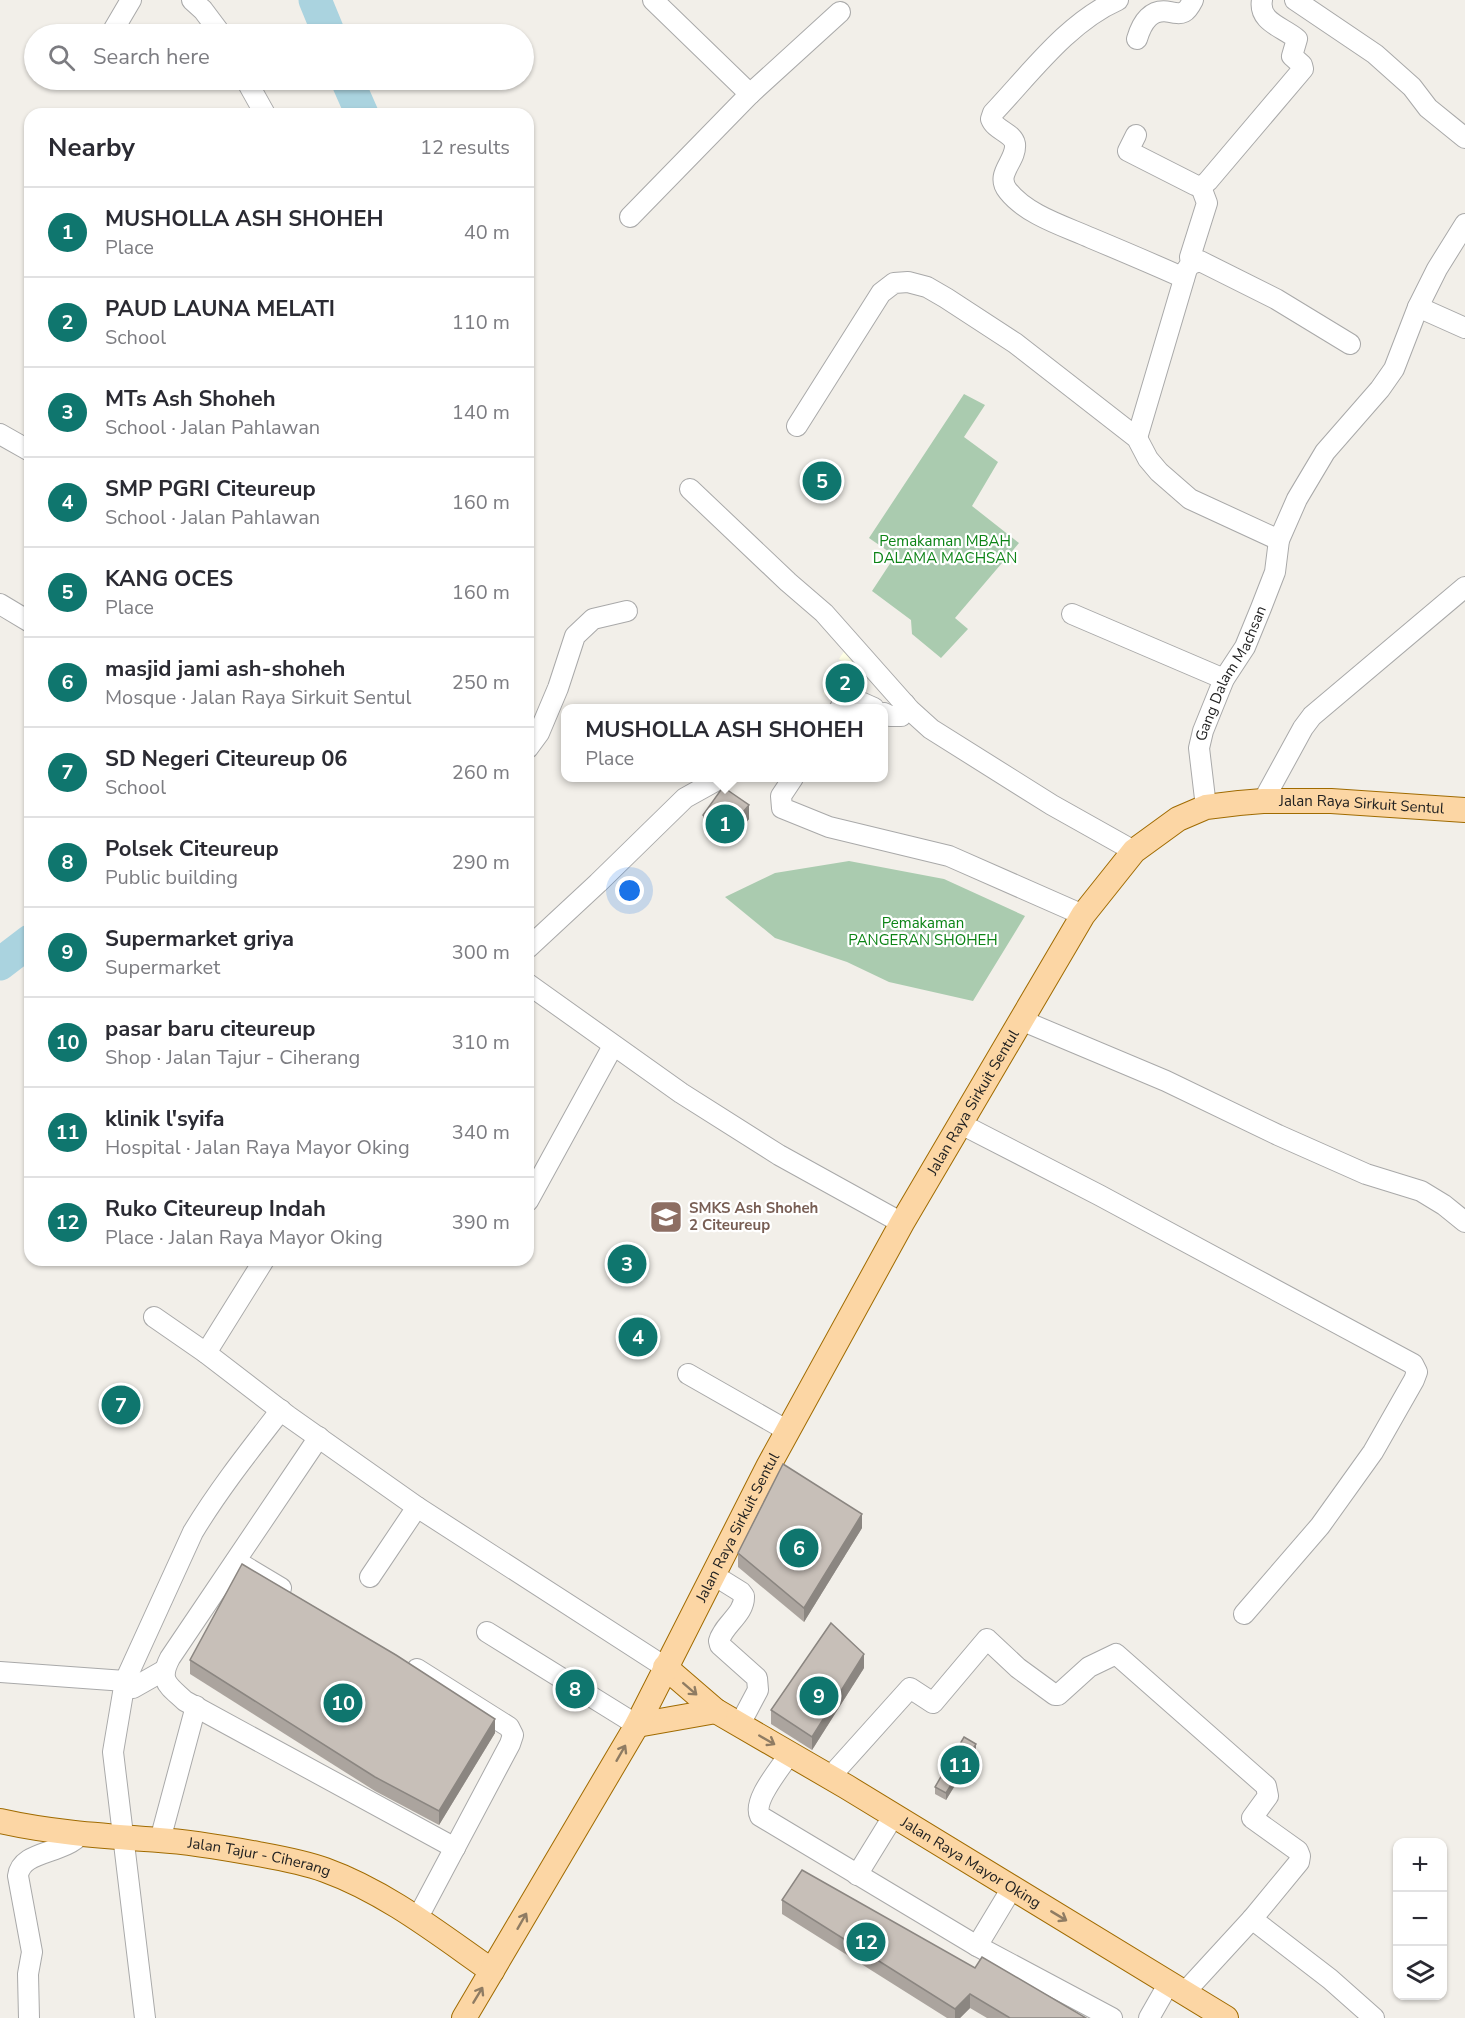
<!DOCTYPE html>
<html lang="en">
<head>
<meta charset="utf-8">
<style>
  body { margin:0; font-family:"Nunito Sans",sans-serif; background:#f7f7f7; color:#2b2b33 }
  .controls { position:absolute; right:18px; bottom:18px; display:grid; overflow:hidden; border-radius:12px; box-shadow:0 2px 4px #0004 }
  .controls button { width:54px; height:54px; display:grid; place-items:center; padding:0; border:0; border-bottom:2px solid #e1e1e2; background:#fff; color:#2b2b33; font:30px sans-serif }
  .you { position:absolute; left:630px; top:891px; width:21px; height:21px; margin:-15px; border:4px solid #fff; border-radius:50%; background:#1a73e8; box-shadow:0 0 0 9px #1a73e833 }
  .badge { display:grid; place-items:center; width:39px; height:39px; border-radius:50%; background:#0f766e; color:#fff; font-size:20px; font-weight:700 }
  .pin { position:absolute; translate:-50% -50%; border:3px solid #fff; box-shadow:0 2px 6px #0006 }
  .popup { position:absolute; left:561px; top:704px; width:327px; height:78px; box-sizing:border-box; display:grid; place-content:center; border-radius:12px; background:#fff; filter:drop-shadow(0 2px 4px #0005); font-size:20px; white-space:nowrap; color:#7c7c81 }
  .popup b { font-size:22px; color:#2b2b33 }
  .popup::after { content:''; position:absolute; left:50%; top:100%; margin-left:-12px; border:12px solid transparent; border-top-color:#fff }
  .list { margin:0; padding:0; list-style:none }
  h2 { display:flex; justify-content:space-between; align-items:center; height:78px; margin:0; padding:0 24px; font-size:26px }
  h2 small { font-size:20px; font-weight:400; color:#7c7c81 }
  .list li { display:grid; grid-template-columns:39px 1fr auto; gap:18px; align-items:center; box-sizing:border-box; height:90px; padding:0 24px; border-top:2px solid #e1e1e2 }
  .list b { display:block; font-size:22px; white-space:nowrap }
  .list p { margin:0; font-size:20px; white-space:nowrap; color:#7c7c81 }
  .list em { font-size:20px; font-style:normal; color:#7c7c81 }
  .icon { flex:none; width:33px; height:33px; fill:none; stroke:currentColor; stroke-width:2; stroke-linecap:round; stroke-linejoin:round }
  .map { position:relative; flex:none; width:1465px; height:2018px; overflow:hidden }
  .search { position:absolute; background:#fff; box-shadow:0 2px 4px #0004; left:24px; top:24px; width:510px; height:66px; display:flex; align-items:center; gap:15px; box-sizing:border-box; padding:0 21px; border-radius:33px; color:#7c7c81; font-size:22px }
  .panel { position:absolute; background:#fff; box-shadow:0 2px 4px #0004; left:24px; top:108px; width:510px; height:1158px; border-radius:18px }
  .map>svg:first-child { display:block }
  .education { fill:#ffffe5 }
  .cemetery { fill:#aacbaf }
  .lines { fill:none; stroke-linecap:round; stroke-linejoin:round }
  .river { stroke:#aad3df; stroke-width:33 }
  .minor-casing { stroke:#a9a9a9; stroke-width:22 }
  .major-casing { stroke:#a06b00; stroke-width:26 }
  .minor { stroke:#fff; stroke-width:20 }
  .major { stroke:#fcd6a4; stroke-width:24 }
  .wall { fill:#aba49e }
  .shaded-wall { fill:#8b8681 }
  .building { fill:#c7bfb8; stroke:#8b8681; stroke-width:1.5 }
  .oneway { stroke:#8f7c63 }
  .labels { text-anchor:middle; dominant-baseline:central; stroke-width:4.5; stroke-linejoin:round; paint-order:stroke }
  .park-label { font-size:15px; fill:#0c8416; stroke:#fff }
  .street-label { font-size:15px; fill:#222; stroke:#fff }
  .education-label { font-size:15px; font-weight:bold; fill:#785e54; stroke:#fff; text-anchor:start }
</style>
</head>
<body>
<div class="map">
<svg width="1465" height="2018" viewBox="0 0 1465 2018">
  <rect width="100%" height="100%" fill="#f2efe9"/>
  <!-- education -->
  <path class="education" d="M847 647 870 671 843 699 823 694 844 663 839 659Z"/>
  <!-- cemetery -->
  <g class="cemetery">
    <path d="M964 394 985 405 964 437 998 462 972 506 1019 543 955 618 968 629 941 658 912 634 911 620 872 591 895 556 869 538Z"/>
    <path d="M849 861 944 879 1025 916 973 1001 889 982 847 962 775 938 725 897 775 873Z"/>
  </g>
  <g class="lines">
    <!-- river -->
    <g class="river">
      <path d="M315 0 329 34"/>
      <path d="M347 80 362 114"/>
      <path d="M0 964 30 941"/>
    </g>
    <!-- minor casing -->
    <g class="minor-casing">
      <g id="minor">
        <path d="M192 0 203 10 221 34"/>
        <path d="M1118 0C1068 22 1030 74 993 113L991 119C995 130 1013 133 1015 144 1017 161 994 174 1008 191 1027 215 1064 226 1091 238 1122 251 1153 264 1184 278"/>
        <path d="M1295 0 1375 54 1412 87 1428 108 1465 138"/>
        <path d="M111 34 131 0"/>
        <path d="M1137 39C1142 22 1151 8 1170 12 1175 13 1180 14 1184 12 1188 10 1191 4 1193 0"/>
        <path d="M246 80 265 114"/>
        <path d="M750 94 840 12"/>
        <path d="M1136 135 1128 151 1195 185 1201 187 1208 181 1303 69 1302 65 1292 56 1297 39C1283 27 1258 22 1262 0"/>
        <path d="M630 217 750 94 653 0"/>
        <path d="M1191 264 1190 257 1207 203 1201 187"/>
        <path d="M1418 307 1465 328"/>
        <path d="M797 426 881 293 894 283 908 282 927 287 946 298 1015 343 1137 438 1148 459 1159 472 1190 499 1279 540"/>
        <path d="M0 434 30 451"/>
        <path d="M1137 438 1187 269 1191 264 1200 261 1276 299 1350 344"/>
        <path d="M690 489 788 582 824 613 910 710 931 729 1052 805 1134 851"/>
        <path d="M0 604 30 622"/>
        <path d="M1072 614 1224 679"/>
        <path d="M840 708 846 699 856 700 874 708"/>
        <path d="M884 713 890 716H901L905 704"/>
        <path d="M528 748 539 733 558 688 575 636 593 619 627 611"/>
        <path d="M793 778 781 796 782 808 829 827 949 856 1083 915"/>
        <path d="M1263 801 1303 728 1312 716 1465 587"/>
        <path id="s1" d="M1206 807 1199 748 1203 731 1224 679 1245 647 1261 608 1275 572 1279 540 1297 499 1325 452 1380 389 1394 369 1418 307 1437 269 1465 224"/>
        <path d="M528 948 598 883 685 798 721 778"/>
        <path d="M528 984 681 1093 779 1155 902 1223"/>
        <path d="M1021 1020 1166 1081 1278 1135 1366 1174 1421 1191 1444 1205 1465 1222"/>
        <path d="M961 1124 1099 1195 1413 1364 1417 1372 1414 1380 1373 1452 1320 1526 1244 1614"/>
        <path d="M528 1201 613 1046"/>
        <path d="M154 1317 206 1353 288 1416 417 1507 665 1667"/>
        <path d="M206 1353 264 1260"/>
        <path d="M688 1374 788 1431"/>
        <path d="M319 1437 170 1658C158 1681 168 1685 185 1701L455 1848"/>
        <path d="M236 1561 281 1588"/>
        <path d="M712 1574 741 1592 744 1596C745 1614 723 1625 719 1641L720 1645 757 1678 758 1690 740 1724"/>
        <path d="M370 1577 417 1507"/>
        <path d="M487 1632 637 1725"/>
        <path d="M417 1669 509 1727 513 1735 510 1744 417 1919"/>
        <path d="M0 1672 125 1681"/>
        <path d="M133 1688 163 1671"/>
        <path d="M790 1753C781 1768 752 1800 760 1816L977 1946 1112 2018"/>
        <path d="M830 1777 910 1688 933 1703 987 1639 1018 1668 1055 1695H1058L1089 1667 1116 1654 1266 1786 1268 1796 1252 1818 1298 1851 1300 1856 1299 1862 1252 1919 1184 1993"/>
        <path d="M160 1840 196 1706"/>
        <path d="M857 1875 894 1815"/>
        <path d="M1252 1919 1330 1979 1374 2018"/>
        <path d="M977 1946 1012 1888"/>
        <path d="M29 2018 28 1974 32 1952 18 1876C21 1850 63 1855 81 1834"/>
        <path d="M145 2018 113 1752 125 1681 193 1532C219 1489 250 1450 281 1410"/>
        <path d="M1149 2018 1169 1983"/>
      </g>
    </g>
    <!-- major casing -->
    <g class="major-casing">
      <g id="major">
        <path id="s2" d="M665 1667 716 1711 847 1787 1226 2018"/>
        <path d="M637 1725 716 1711"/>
        <path id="s3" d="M0 1821C53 1833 105 1836 159 1840 192 1842 225 1848 258 1854 280 1858 303 1862 325 1870 386 1892 439 1934 492 1971"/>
        <path id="s4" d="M464 2018 637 1725 769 1465 902 1223 1083 915 1134 851 1178 819 1206 807 1239 803 1263 801H1331L1465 810"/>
      </g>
    </g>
    <!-- minor -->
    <use href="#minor" class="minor"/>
    <!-- major -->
    <use href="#major" class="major"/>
  </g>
  <!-- wall -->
  <g class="wall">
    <path d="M838 478 827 496 811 487V480Z"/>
    <path d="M703 815 749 819 727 845 703 828Z"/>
    <path d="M862 1528 804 1622 738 1567V1553Z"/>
    <path d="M190 1660 495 1733 439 1825 375 1791 190 1674Z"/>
    <path d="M864 1668 812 1750 771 1724V1710Z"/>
    <path d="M976 1751 946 1800 935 1794V1787Z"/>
    <path d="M782 1900 975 1968 1086 2018H987L970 2008 960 2018H947L782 1914Z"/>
  </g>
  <!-- shaded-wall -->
  <g class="shaded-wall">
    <path d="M838 470V478L827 496V489Z"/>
    <path d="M749 805V819L727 845V831Z"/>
    <path d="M862 1514V1528L804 1622V1608Z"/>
    <path d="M864 1654V1668L812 1750V1737Z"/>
    <path d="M495 1719V1733L439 1825V1811Z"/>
    <path d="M976 1744V1751L946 1800V1793Z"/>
    <path d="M970 1994V2008L960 2018H955V2009Z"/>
  </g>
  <!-- building -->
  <g class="building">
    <path d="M818 460 838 470 827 489 811 480Z"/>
    <path d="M723 787 749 805 727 831 703 815Z"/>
    <path d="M783 1464 862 1514 804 1608 738 1553Z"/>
    <path d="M242 1564 396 1655 495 1719 439 1811 375 1777 190 1660Z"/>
    <path d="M831 1623 864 1654 812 1737 771 1710Z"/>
    <path d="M964 1737 976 1744 946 1793 935 1787Z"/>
    <path d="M802 1870 975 1968 982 1957 1086 2018H1010L970 1994 955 2009 782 1900Z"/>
  </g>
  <!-- one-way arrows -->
  <defs><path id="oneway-shaft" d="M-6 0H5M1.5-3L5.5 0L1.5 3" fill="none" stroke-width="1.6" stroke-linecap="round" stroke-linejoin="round" transform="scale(1.5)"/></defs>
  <g class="oneway">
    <use href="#oneway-shaft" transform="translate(690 1689) rotate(41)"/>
    <use href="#oneway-shaft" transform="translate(767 1740) rotate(30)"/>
    <use href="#oneway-shaft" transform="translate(621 1753) rotate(-60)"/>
    <use href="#oneway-shaft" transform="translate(1059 1916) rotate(31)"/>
    <use href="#oneway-shaft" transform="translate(522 1921) rotate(-60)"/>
    <use href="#oneway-shaft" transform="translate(478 1995) rotate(-59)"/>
  </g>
  <!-- icons -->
  <defs>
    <g id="school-square" transform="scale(1.725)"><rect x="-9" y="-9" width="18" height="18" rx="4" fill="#8d6e63" stroke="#fff"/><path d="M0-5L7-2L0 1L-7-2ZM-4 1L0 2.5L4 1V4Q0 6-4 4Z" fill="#fff"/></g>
  </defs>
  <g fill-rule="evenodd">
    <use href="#school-square" x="666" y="1217"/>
  </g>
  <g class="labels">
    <!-- park labels -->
    <g class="park-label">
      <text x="945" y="541">Pemakaman MBAH<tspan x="945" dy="17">DALAMA MACHSAN</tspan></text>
      <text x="923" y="923">Pemakaman<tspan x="923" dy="17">PANGERAN SHOHEH</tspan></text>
    </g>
    <!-- street labels -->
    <g class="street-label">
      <text stroke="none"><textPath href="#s1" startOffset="141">Gang Dalam Machsan</textPath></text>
      <text stroke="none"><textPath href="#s4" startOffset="1588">Jalan Raya Sirkuit Sentul</textPath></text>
      <text stroke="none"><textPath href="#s4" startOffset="1048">Jalan Raya Sirkuit Sentul</textPath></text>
      <text stroke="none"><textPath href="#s4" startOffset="562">Jalan Raya Sirkuit Sentul</textPath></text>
      <text stroke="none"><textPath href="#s3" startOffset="262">Jalan Tajur - Ciherang</textPath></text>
      <text stroke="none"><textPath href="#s2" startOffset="364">Jalan Raya Mayor Oking</textPath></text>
    </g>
    <!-- education labels -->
    <g class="education-label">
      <text x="689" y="1208">SMKS Ash Shoheh<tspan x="689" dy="17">2 Citeureup</tspan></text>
    </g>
  </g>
</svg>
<div class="controls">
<button>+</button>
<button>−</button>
<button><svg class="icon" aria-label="layers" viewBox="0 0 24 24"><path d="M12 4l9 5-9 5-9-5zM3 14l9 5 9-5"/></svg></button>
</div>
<div class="you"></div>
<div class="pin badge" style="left:725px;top:824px">1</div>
<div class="popup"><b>MUSHOLLA ASH SHOHEH</b>Place</div>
<div class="pin badge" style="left:845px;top:683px">2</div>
<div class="pin badge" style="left:627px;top:1264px">3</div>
<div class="pin badge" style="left:638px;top:1337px">4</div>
<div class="pin badge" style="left:822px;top:481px">5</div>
<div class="pin badge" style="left:799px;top:1548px">6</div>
<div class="pin badge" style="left:121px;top:1405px">7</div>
<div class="pin badge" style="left:575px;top:1689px">8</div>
<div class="pin badge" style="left:819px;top:1696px">9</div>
<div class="pin badge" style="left:343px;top:1703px">10</div>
<div class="pin badge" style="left:960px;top:1765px">11</div>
<div class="pin badge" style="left:866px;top:1942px">12</div>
<div class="search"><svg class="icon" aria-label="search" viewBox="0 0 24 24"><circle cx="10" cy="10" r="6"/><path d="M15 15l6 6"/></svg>Search here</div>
<section class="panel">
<h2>Nearby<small>12 results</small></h2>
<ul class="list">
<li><span class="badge">1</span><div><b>MUSHOLLA ASH SHOHEH</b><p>Place</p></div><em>40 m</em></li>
<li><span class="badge">2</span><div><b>PAUD LAUNA MELATI</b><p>School</p></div><em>110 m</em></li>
<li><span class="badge">3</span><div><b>MTs Ash Shoheh</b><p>School · Jalan Pahlawan</p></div><em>140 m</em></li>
<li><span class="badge">4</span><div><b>SMP PGRI Citeureup</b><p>School · Jalan Pahlawan</p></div><em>160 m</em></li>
<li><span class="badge">5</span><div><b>KANG OCES</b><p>Place</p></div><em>160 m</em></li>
<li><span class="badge">6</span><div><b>masjid jami ash-shoheh</b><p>Mosque · Jalan Raya Sirkuit Sentul</p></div><em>250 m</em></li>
<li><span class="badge">7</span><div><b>SD Negeri Citeureup 06</b><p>School</p></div><em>260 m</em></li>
<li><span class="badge">8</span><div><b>Polsek Citeureup</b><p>Public building</p></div><em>290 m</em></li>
<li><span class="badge">9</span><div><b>Supermarket griya</b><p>Supermarket</p></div><em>300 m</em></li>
<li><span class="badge">10</span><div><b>pasar baru citeureup</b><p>Shop · Jalan Tajur - Ciherang</p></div><em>310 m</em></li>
<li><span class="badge">11</span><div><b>klinik l'syifa</b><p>Hospital · Jalan Raya Mayor Oking</p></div><em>340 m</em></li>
<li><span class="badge">12</span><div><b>Ruko Citeureup Indah</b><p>Place · Jalan Raya Mayor Oking</p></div><em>390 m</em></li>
</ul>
</section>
</div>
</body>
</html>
